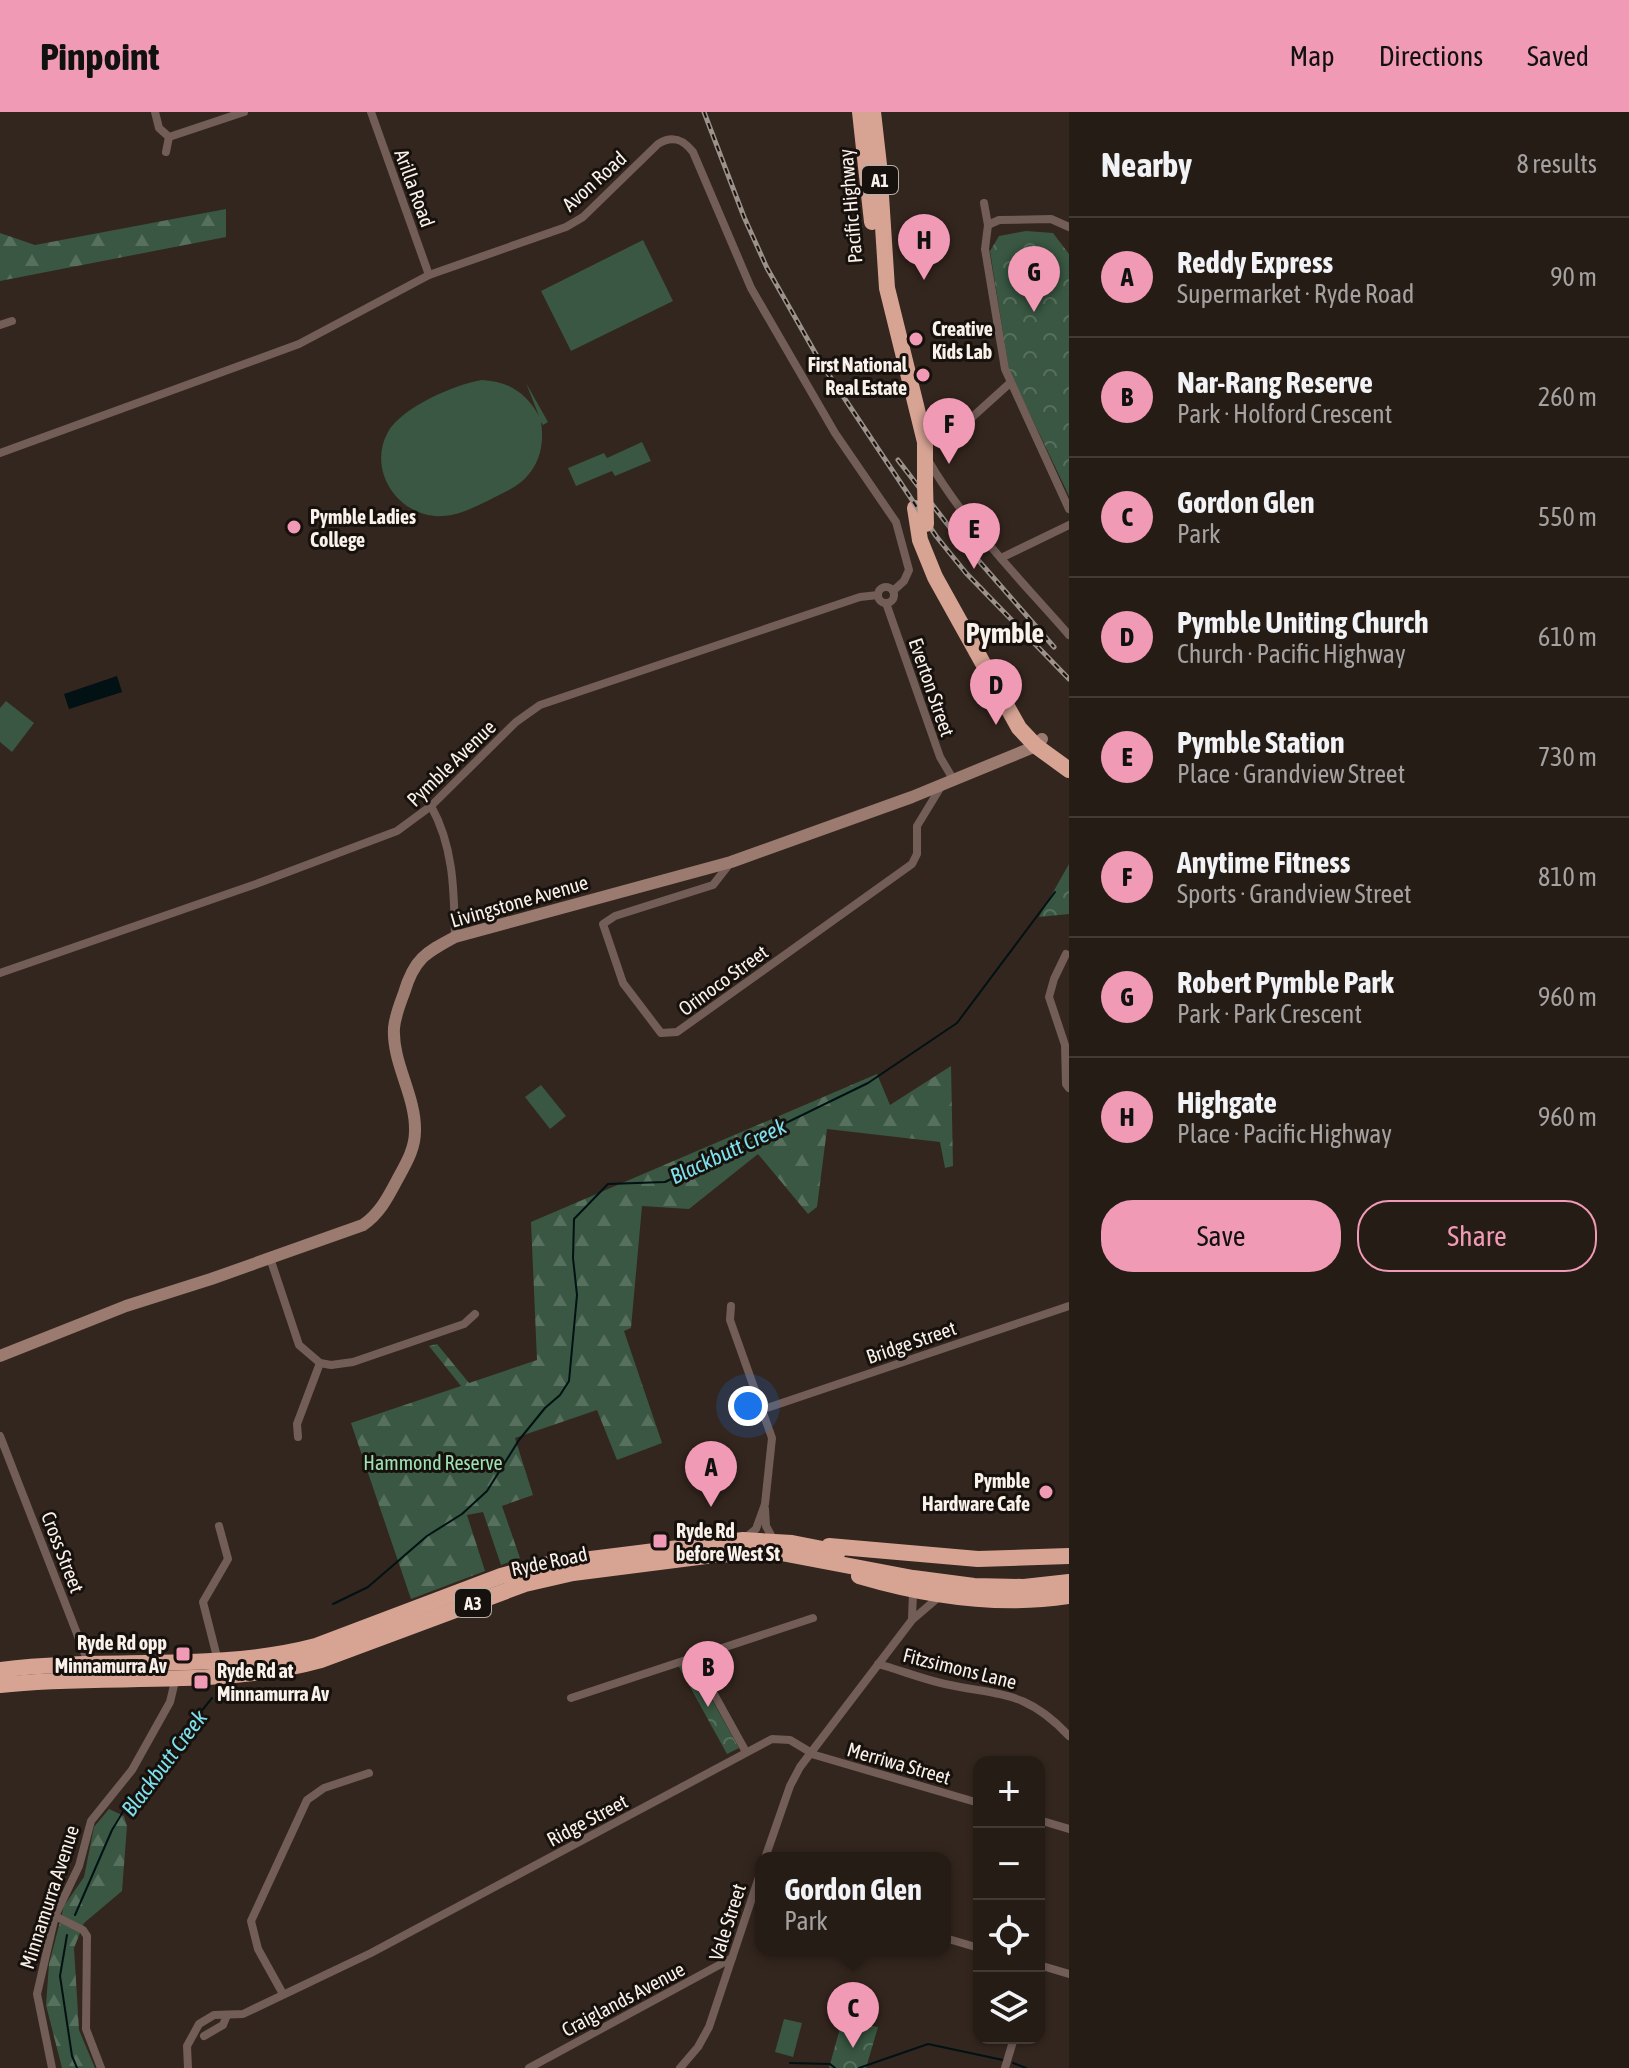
<!DOCTYPE html>
<html lang="en">
<head>
<meta charset="utf-8">
<style>
  body { margin:0; font-family:"Asap Condensed",sans-serif; background:#2e251f; color:#f1f3f6 }
  .controls { position:absolute; right:24px; bottom:24px; display:grid; overflow:hidden; border-radius:16px; box-shadow:0 2px 6px #0004 }
  .controls button { width:72px; height:72px; display:grid; place-items:center; padding:0; border:0; border-bottom:2px solid #423a35; background:#261c16; color:#f1f3f6; font:40px sans-serif }
  .you { position:absolute; left:748px; top:1294px; width:28px; height:28px; margin:-20px; border:6px solid #fff; border-radius:50%; background:#1a73e8; box-shadow:0 0 0 12px #1a73e833 }
  .badge { display:grid; place-items:center; width:52px; height:52px; border-radius:50%; background:#f09ab6; color:#111; font-size:26px; font-weight:700 }
  .pin { position:absolute; translate:-50% -66px; filter:drop-shadow(0 2px 4px #0008) }
  .pin::after { content:''; position:absolute; top:42px; width:28px; height:24px; background:inherit; clip-path:polygon(0 0,100% 0,50% 100%) }
  .popup { position:absolute; left:755px; top:1740px; width:196px; height:104px; box-sizing:border-box; display:grid; place-content:center; border-radius:16px; background:#261c16; filter:drop-shadow(0 2px 6px #0005); font-size:26px; white-space:nowrap; color:#a4a1a1 }
  .popup b { font-size:30px; color:#f1f3f6 }
  .popup::after { content:''; position:absolute; left:50%; top:100%; margin-left:-16px; border:16px solid transparent; border-top-color:#261c16 }
  .list { margin:0; padding:0; list-style:none }
  h2 { display:flex; justify-content:space-between; align-items:center; height:104px; margin:0; padding:0 32px; font-size:34px }
  h2 small { font-size:26px; font-weight:400; color:#a4a1a1 }
  .list li { display:grid; grid-template-columns:52px 1fr auto; gap:24px; align-items:center; box-sizing:border-box; height:120px; padding:0 32px; border-top:2px solid #423a35 }
  .list b { display:block; font-size:30px; white-space:nowrap }
  .list p { margin:0; font-size:26px; white-space:nowrap; color:#a4a1a1 }
  .list em { font-size:26px; font-style:normal; color:#a4a1a1 }
  .actions { display:flex; gap:16px; padding:24px 32px }
  .actions a { flex:1; padding:18px 0; border:2px solid #f09ab6; border-radius:32px; text-align:center; font-size:28px; color:#f09ab6 }
  .actions .main { background:#f09ab6; color:#111 }
  .icon { flex:none; width:44px; height:44px; fill:none; stroke:currentColor; stroke-width:2; stroke-linecap:round; stroke-linejoin:round }
  .map { position:relative; flex:none; width:1069px; height:1956px; overflow:hidden }
  header { display:flex; align-items:center; gap:48px; box-sizing:border-box; height:112px; padding:0 40px; background:#f09ab6; color:#111 }
  header strong { font-size:38px }
  nav { display:flex; gap:44px; margin-inline-start:auto; font-size:28px }
  main { display:flex }
  aside { flex:1; background:#261c16 }
  .map>svg:first-child { display:block }
  .forest { fill:url(#forest-firs) }
  .park { fill:url(#park-crowns) }
  .pitch { fill:#395742 }
  .water { fill:#011114 }
  .lines { fill:none; stroke-linecap:round; stroke-linejoin:round }
  .stream { stroke:#011114; stroke-width:2 }
  .street { stroke:#725d57; stroke-width:8 }
  .secondary { stroke:#9b7a70; stroke-width:12 }
  .highway { stroke:#d7a494; stroke-width:16 }
  .rail-casing { stroke:#9c918b; stroke-width:5 }
  .rail { stroke:#17110d; stroke-width:2; stroke-dasharray:6; stroke-linecap:butt }
  .highway-bridge { stroke:#d7a494; stroke-width:16 }
  .poi-dot { fill:#f09ab6; stroke:#17110d; stroke-width:3 }
  .labels { text-anchor:middle; dominant-baseline:central; stroke-width:6; stroke-linejoin:round; paint-order:stroke }
  .shield { fill:#17110d; stroke:#b6aea8; stroke-width:2 }
  .shield-label { font-size:18px; font-weight:bold; fill:#faf1eb }
  .street-label { font-size:20px; fill:#faf1eb; stroke:#17110d }
  .poi-label { font-size:20px; font-weight:bold; fill:#faf1eb; stroke:#17110d; text-anchor:start }
  .park-label { font-size:20px; fill:#9de2b3; stroke:#17110d }
  .water-label { font-size:22px; font-style:italic; fill:#7de1ee; stroke:#17110d }
  .district-label { font-size:28px; font-weight:bold; fill:#faf1eb; stroke:#17110d }
</style>
</head>
<body>
<header>
<strong>Pinpoint</strong>
<nav><a>Map</a><a>Directions</a><a>Saved</a></nav>
</header>
<main>
<div class="map">
<svg width="1069" height="1956" viewBox="0 0 1069 1956">
  <defs>
    <pattern id="forest-firs" width="22" height="20" patternUnits="userSpaceOnUse" patternTransform="scale(2)"><rect width="22" height="20" fill="#395742"/><path d="M5 1l3.5 6h-7zM16 11l3.5 6h-7z" fill="#57705d"/></pattern>
    <pattern id="park-crowns" width="20" height="18" patternUnits="userSpaceOnUse" patternTransform="scale(2)"><rect width="20" height="18" fill="#395742"/><path d="M2 6a3 3 0 1 1 6 0M12 15a3 3 0 1 1 6 0" fill="none" stroke="#57705d"/></pattern>
  </defs>
  <rect width="100%" height="100%" fill="#33261e"/>
  <!-- forest -->
  <g class="forest">
    <path d="M226 97V125L0 169V121L35 133Z"/>
    <path d="M951 954 953 1054 945 1056 940 1030 827 1017 817 1095 808 1102 758 1042 689 1097 642 1094 631 1216 624 1219 662 1331 617 1348 597 1298 515 1326 533 1383 502 1394 520 1446 501 1453 483 1400 467 1403 485 1459 411 1487 351 1311 461 1274 429 1234 437 1232 469 1271 537 1248 531 1110 877 962 890 993Z"/>
    <path d="M109 1697 124 1704 127 1714 122 1779 84 1811 74 1836 79 1918 95 1956H62L46 1893 49 1852 64 1794 84 1765 94 1715Z"/>
  </g>
  <!-- park -->
  <g class="park">
    <path d="M1026 119 1053 121 1069 142V384L1009 258 990 139 999 124Z"/>
    <path d="M1069 752V802L1039 805Z"/>
    <path d="M690 1549 739 1636 727 1642 678 1553Z"/>
    <path d="M842 1909 878 1915 866 1956H829Z"/>
  </g>
  <!-- pitch -->
  <g class="pitch">
    <path d="M643 128 673 189 571 239 541 179Z"/>
    <path d="M482 268C508 269 527 281 539 304L526 271 548 310 543 313 541 310C546 341 534 367 505 380 486 389 464 403 443 404 400 407 366 359 388 320 401 296 455 272 482 268Z"/>
    <path d="M642 330 651 349 615 364 612 359 576 374 568 356 604 341 607 346Z"/>
    <path d="M6 589 34 611 12 640 0 630V596Z"/>
    <path d="M541 973 566 1004 550 1017 525 985Z"/>
    <path d="M784 1907 802 1911 793 1945 775 1940Z"/>
  </g>
  <!-- water -->
  <path class="water" d="M117 564 122 580 69 597 64 582Z"/>
  <g class="lines">
    <!-- stream -->
    <g class="stream">
      <path d="M333 1492 368 1475 427 1424 462 1402 487 1379 519 1328 545 1296 560 1283 569 1269 577 1183 573 1146 574 1107 608 1072 665 1070 868 971 957 911 1055 780"/>
      <path d="M75 1803 112 1718 130 1688 212 1586"/>
      <path d="M67 1823 60 1864 72 1944 77 1956"/>
      <path d="M790 1951 830 1952 835 1956"/>
      <path d="M1013 1951 1026 1956"/>
      <path d="M859 1956 928 1932 1003 1948"/>
    </g>
    <!-- street -->
    <g class="street">
      <path d="M155 0 159 16 169 25"/>
      <path d="M371 0 429 163"/>
      <path d="M169 25 244 0"/>
      <path d="M166 40 169 25"/>
      <path d="M984 91 988 113"/>
      <path d="M1069 115 1051 107 999 108 988 113 985 137 1005 257 1069 397"/>
      <path d="M0 213 12 209"/>
      <path d="M925 330 948 327 1010 271"/>
      <path d="M0 341 299 232 429 163 566 115 583 105 658 32C672 23 683 27 693 40L751 176 835 321 896 410 909 458 904 469 893 479"/>
      <path d="M928 348C965 412 1020 467 1069 523"/>
      <path d="M1001 446 1069 413"/>
      <circle cx="886" cy="483" r="8"/>
      <path d="M886 491 940 645 953 667"/>
      <path d="M431 694C454 735 454 780 455 825"/>
      <path d="M731 750 713 773 615 804 603 812 623 871 661 921 677 920 912 752 917 742V714L942 673"/>
      <path d="M1066 842 1054 867 1049 885 1065 933 1066 972 1069 976"/>
      <path d="M0 861 256 772 397 719 431 694 516 610 540 593 860 485 878 483"/>
      <path d="M270 1146 299 1233 320 1251 331 1253 353 1250 464 1212 475 1202"/>
      <path d="M731 1194 730 1208 772 1326 765 1392 756 1417 745 1426"/>
      <path d="M764 1297 1069 1194"/>
      <path d="M0 1324 90 1555"/>
      <path d="M298 1325 297 1312 320 1251"/>
      <path d="M765 1397 766 1414 774 1429"/>
      <path d="M912 1507 913 1480"/>
      <path d="M694 1546 746 1640"/>
      <path d="M218 1549 203 1490 228 1447 219 1414"/>
      <path d="M878 1552C900 1558 922 1567 945 1572 1001 1584 1026 1578 1069 1624"/>
      <path d="M571 1586 813 1506"/>
      <path d="M1039 1708 1069 1717"/>
      <path d="M765 1746 790 1674 800 1655 912 1508 940 1484"/>
      <path d="M55 1804 83 1818 87 1824 86 1917 101 1956"/>
      <path d="M945 1826 979 1836"/>
      <path d="M1039 1853 1069 1862"/>
      <path d="M283 1882 258 1837 251 1809 307 1688 324 1676 369 1661"/>
      <path d="M204 1924 223 1913 227 1903"/>
      <path d="M52 1956 37 1882 55 1804 79 1754 91 1709 132 1658 170 1590 176 1565"/>
      <path d="M188 1956 187 1934 199 1912 214 1903 243 1902 371 1841 772 1627 790 1628 815 1643 979 1691"/>
      <path d="M529 1956 732 1846"/>
      <path d="M680 1956 698 1935 709 1915 761 1759"/>
      <path d="M1005 1956 1014 1926"/>
    </g>
    <!-- secondary -->
    <path class="secondary" d="M0 1244 126 1194 211 1167 363 1113C379 1102 387 1087 396 1070 405 1053 415 1038 415 1019 416 984 392 951 394 916 395 904 400 892 404 881 414 847 425 841 455 825L731 750 912 685 1036 634 1042 627"/>
    <!-- highway -->
    <g class="highway">
      <path d="M860 0 872 110"/>
      <path d="M873 0 879 53 887 176 925 330V372"/>
      <path d="M915 396 920 428 935 465 1019 616 1036 634 1069 658"/>
      <path d="M829 1434 978 1447 1069 1444"/>
      <path d="M859 1464C927 1484 998 1495 1069 1484"/>
      <path d="M0 1558C105 1544 213 1561 316 1534L501 1464 543 1453 743 1428 792 1431 838 1440"/>
      <path d="M0 1573C107 1561 216 1577 321 1548L525 1472 573 1461 714 1443 776 1440 913 1466 974 1474 1024 1475 1069 1470"/>
    </g>
    <!-- rail casing -->
    <g class="rail-casing">
      <g id="rail">
        <path d="M704 0 744 105 767 156 821 251 936 424 966 461 1069 567"/>
        <path d="M898 348 951 417 1054 535"/>
      </g>
    </g>
    <!-- rail -->
    <use href="#rail" class="rail"/>
    <!-- highway-bridge -->
    <path class="highway-bridge" d="M925 372 926 412"/>
  </g>
  <!-- markers -->
  <g class="poi-dot">
    <circle cx="916" cy="227" r="8"/>
    <circle cx="923" cy="263" r="8"/>
    <circle cx="294" cy="415" r="8"/>
    <circle cx="1046" cy="1380" r="8"/>
    <rect x="652" y="1421" width="16" height="16" rx="4"/>
    <rect x="175" y="1534" width="16" height="16" rx="4"/>
    <rect x="193" y="1562" width="16" height="16" rx="4"/>
  </g>
  <g class="labels">
    <!-- shield labels -->
    <g class="shield">
      <rect x="862" y="54" width="36" height="28" rx="6"/>
      <rect x="455" y="1477" width="36" height="28" rx="6"/>
    </g>
    <g class="shield-label">
      <text x="880" y="68">A1</text>
      <text x="473" y="1491">A3</text>
    </g>
    <!-- street labels -->
    <g class="street-label">
      <text transform="translate(594 69) rotate(-42)">Avon Road</text>
      <text transform="translate(415 76) rotate(70)">Arilla Road</text>
      <text transform="translate(850 94) rotate(-95)">Pacific Highway</text>
      <text transform="translate(932 575) rotate(71)">Everton Street</text>
      <text transform="translate(451 651) rotate(-44)">Pymble Avenue</text>
      <text transform="translate(519 789) rotate(-16)">Livingstone Avenue</text>
      <text transform="translate(723 868) rotate(-36)">Orinoco Street</text>
      <text transform="translate(911 1230) rotate(-19)">Bridge Street</text>
      <text transform="translate(63 1440) rotate(69)">Cross Street</text>
      <text transform="translate(549 1449) rotate(-12)">Ryde Road</text>
      <text transform="translate(960 1556) rotate(14)">Fitzsimons Lane</text>
      <text transform="translate(899 1651) rotate(16)">Merriwa Street</text>
      <text transform="translate(587 1708) rotate(-28)">Ridge Street</text>
      <text transform="translate(49 1785) rotate(-72)">Minnamurra Avenue</text>
      <text transform="translate(727 1810) rotate(-72)">Vale Street</text>
      <text transform="translate(623 1887) rotate(-28)">Craiglands Avenue</text>
    </g>
    <!-- poi labels -->
    <g class="poi-label">
      <text x="932" y="216">Creative<tspan x="932" dy="23">Kids Lab</tspan></text>
      <text x="907" y="252" text-anchor="end">First National<tspan x="907" dy="23">Real Estate</tspan></text>
      <text x="310" y="404">Pymble Ladies<tspan x="310" dy="23">College</tspan></text>
      <text x="1030" y="1368" text-anchor="end">Pymble<tspan x="1030" dy="23">Hardware Cafe</tspan></text>
      <text x="676" y="1418">Ryde Rd<tspan x="676" dy="23">before West St</tspan></text>
      <text x="167" y="1530" text-anchor="end">Ryde Rd opp<tspan x="167" dy="23">Minnamurra Av</tspan></text>
      <text x="217" y="1558">Ryde Rd at<tspan x="217" dy="23">Minnamurra Av</tspan></text>
    </g>
    <!-- park labels -->
    <g class="park-label">
      <text x="433" y="1350">Hammond Reserve</text>
    </g>
    <!-- water labels -->
    <g class="water-label">
      <text transform="translate(728 1039) rotate(-25)">Blackbutt Creek</text>
      <text transform="translate(164 1651) rotate(-53)">Blackbutt Creek</text>
    </g>
    <!-- district labels -->
    <g class="district-label">
      <text x="1005" y="521">Pymble</text>
    </g>
  </g>
</svg>
<div class="controls">
<button>+</button>
<button>−</button>
<button><svg class="icon" aria-label="locate" viewBox="0 0 24 24"><circle cx="12" cy="12" r="6"/><path d="M12 2v4M12 18v4M2 12h4M18 12h4"/></svg></button>
<button><svg class="icon" aria-label="layers" viewBox="0 0 24 24"><path d="M12 4l9 5-9 5-9-5zM3 14l9 5 9-5"/></svg></button>
</div>
<div class="you"></div>
<div class="pin badge" style="left:711px;top:1395px">A</div>
<div class="pin badge" style="left:708px;top:1595px">B</div>
<div class="pin badge" style="left:853px;top:1936px">C</div>
<div class="popup"><b>Gordon Glen</b>Park</div>
<div class="pin badge" style="left:996px;top:613px">D</div>
<div class="pin badge" style="left:974px;top:457px">E</div>
<div class="pin badge" style="left:949px;top:352px">F</div>
<div class="pin badge" style="left:1034px;top:200px">G</div>
<div class="pin badge" style="left:924px;top:168px">H</div>
</div>
<aside>
<h2>Nearby<small>8 results</small></h2>
<ul class="list">
<li><span class="badge">A</span><div><b>Reddy Express</b><p>Supermarket · Ryde Road</p></div><em>90 m</em></li>
<li><span class="badge">B</span><div><b>Nar-Rang Reserve</b><p>Park · Holford Crescent</p></div><em>260 m</em></li>
<li><span class="badge">C</span><div><b>Gordon Glen</b><p>Park</p></div><em>550 m</em></li>
<li><span class="badge">D</span><div><b>Pymble Uniting Church</b><p>Church · Pacific Highway</p></div><em>610 m</em></li>
<li><span class="badge">E</span><div><b>Pymble Station</b><p>Place · Grandview Street</p></div><em>730 m</em></li>
<li><span class="badge">F</span><div><b>Anytime Fitness</b><p>Sports · Grandview Street</p></div><em>810 m</em></li>
<li><span class="badge">G</span><div><b>Robert Pymble Park</b><p>Park · Park Crescent</p></div><em>960 m</em></li>
<li><span class="badge">H</span><div><b>Highgate</b><p>Place · Pacific Highway</p></div><em>960 m</em></li>
</ul>
<div class="actions"><a class="main">Save</a><a>Share</a></div>
</aside>
</main>
</body>
</html>
